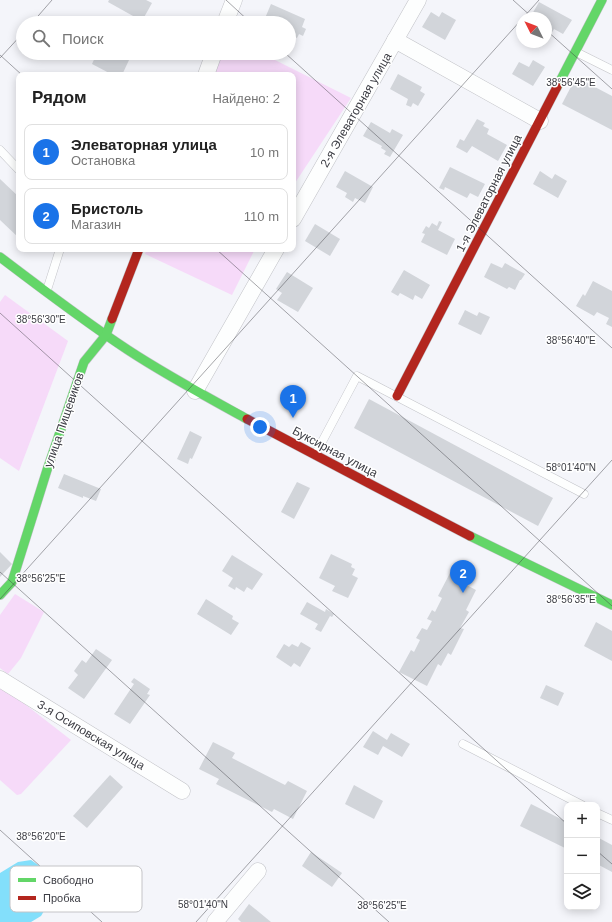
<!DOCTYPE html>
<html lang="ru">
<head>
<meta charset="utf-8">
<style>
  body { margin:0; font-family:Helvetica,sans-serif; background:#f2f2f2; color:#222 }
  .controls { position:absolute; right:12px; bottom:12px; display:grid; overflow:hidden; border-radius:8px; box-shadow:0 2px 10px #0003 }
  .controls button { width:36px; height:36px; display:grid; place-items:center; padding:0; border:0; border-bottom:1px solid #e0e0e0; background:#fff; color:#222; font:20px sans-serif }
  .compass { position:absolute; left:516px; top:12px; width:36px; height:36px; border-radius:50%; background:#fff; box-shadow:0 2px 10px #0003; rotate:312deg }
  .you { position:absolute; left:260px; top:427px; width:14px; height:14px; margin:-10px; border:3px solid #fff; border-radius:50%; background:#1a73e8; box-shadow:0 0 0 6px #1a73e833 }
  .badge { display:grid; place-items:center; width:26px; height:26px; border-radius:50%; background:#1a73e8; color:#fff; font-size:13px; font-weight:700 }
  .pin { position:absolute; translate:-50% -33px; filter:drop-shadow(0 1px 2px #0008) }
  .pin::after { content:''; position:absolute; top:21px; width:14px; height:12px; background:inherit; clip-path:polygon(0 0,100% 0,50% 100%) }
  .list { margin:0; padding:0; list-style:none }
  h2 { display:flex; justify-content:space-between; align-items:center; height:52px; margin:0; padding:0 16px; font-size:17px }
  h2 small { font-size:13px; font-weight:400; color:#767676 }
  .list li { display:grid; grid-template-columns:26px 1fr auto; gap:12px; align-items:center; box-sizing:border-box; height:56px; margin:0 8px 8px; padding:0 8px; border:1px solid #e0e0e0; border-radius:8px }
  .list b { display:block; font-size:15px; white-space:nowrap }
  .list p { margin:0; font-size:13px; white-space:nowrap; color:#767676 }
  .list em { font-size:13px; font-style:normal; color:#767676 }
  .icon { flex:none; width:22px; height:22px; fill:none; stroke:currentColor; stroke-width:2; stroke-linecap:round; stroke-linejoin:round }
  .map { position:relative; flex:none; width:612px; height:922px; overflow:hidden }
  .search { position:absolute; background:#fff; box-shadow:0 2px 10px #0003; left:16px; top:16px; width:280px; height:44px; display:flex; align-items:center; gap:10px; box-sizing:border-box; padding:0 14px; border-radius:22px; color:#767676; font-size:15px }
  .panel { position:absolute; background:#fff; box-shadow:0 2px 10px #0003; left:16px; top:72px; width:280px; height:180px; border-radius:8px }
  .map>svg:first-child { display:block }
  .green { fill:#f6daf9 }
  .water { fill:#83dffb }
  .building { fill:#d2d5da }
  .lines { fill:none; stroke-linecap:round; stroke-linejoin:round }
  .lane-casing { stroke:#c1c2c7; stroke-width:9 }
  .street-casing { stroke:#c1c2c7; stroke-width:17 }
  .fast-casing { stroke:#c1c2c7; stroke-width:10 }
  .jam-casing { stroke:#c1c2c7; stroke-width:10 }
  .lane { stroke:#fdfefe; stroke-width:8 }
  .street { stroke:#fdfefe; stroke-width:16 }
  .fast { stroke:#63d668; stroke-width:9 }
  .jam { stroke:#b3261e; stroke-width:9 }
  .ticks { fill:none; stroke:#3b3c43; stroke-width:1; stroke-opacity:0.45 }
  .labels { text-anchor:middle; dominant-baseline:central; stroke-width:3; stroke-linejoin:round; paint-order:stroke }
  .street-label { font-size:12px; fill:#3b3c43; stroke:#fff }
  .key { fill:#fff; stroke:#c4c4c7; stroke-width:1 }
  .key-label { font-size:11px; fill:#3b3c43 }
  .ticks-label { font-size:10px; text-anchor:middle; fill:#3b3c43; stroke:#fff; stroke-width:3; stroke-linejoin:round; paint-order:stroke }
</style>
</head>
<body>
<div class="map">
<svg width="612" height="922" viewBox="0 0 612 922">
  <rect width="100%" height="100%" fill="#f4f5fa"/>
  <!-- green -->
  <g class="green">
    <path d="M220 53H261L351 98 293 186V75H211Z"/>
    <path d="M147 249H255L232 295 145 254Z"/>
    <path d="M5 295 68 341 19 471 0 458V302Z"/>
    <path d="M15 594 44 612 21 658 8 674 0 668V615Z"/>
    <path d="M0 687 8 691 71 740 21 794 17 795 0 780Z"/>
  </g>
  <!-- water -->
  <path class="water" d="M31 860 41 867 51 883 50 901 41 916 31 922H0V873L18 862Z"/>
  <!-- building -->
  <g class="building">
    <path d="M109 0H146L152 3 142 21 108 2Z"/>
    <path d="M539 2 572 20 563 34 554 29 551 34 546 31V18H534L531 16Z"/>
    <path d="M271 4 305 19 302 27 306 29 303 36 299 34 297 38 289 35V23H263Z"/>
    <path d="M431 12 439 17 442 12 456 20 445 40 422 27Z"/>
    <path d="M97 53H116L129 60 122 75H113L92 64Z"/>
    <path d="M533 60 545 67 533 86 512 74 519 62 529 67Z"/>
    <path d="M398 74 422 87 420 91 425 94 418 106 413 103 411 107 406 105 408 99 390 89Z"/>
    <path d="M576 77 612 96V130L562 104Z"/>
    <path d="M477 119 485 123 483 126 489 129 487 134 507 145 498 161 472 146 467 153 456 147 460 139 464 141Z"/>
    <path d="M371 122 390 133 392 129 403 135 390 157 384 154 386 151 381 148 382 146 363 136Z"/>
    <path d="M450 167 485 184 478 197 470 193 467 198 445 187 444 190 439 188Z"/>
    <path d="M345 171 373 187 365 203 355 198 353 202 345 197 347 193 336 187Z"/>
    <path d="M540 171 552 179 555 174 567 181 558 198 533 184Z"/>
    <path d="M0 179 19 197V238L0 220Z"/>
    <path d="M439 221 442 222 438 230 455 239 447 255 421 242 425 234 422 233 426 226 429 228 432 223 437 226Z"/>
    <path d="M315 224 340 239 330 256 305 241Z"/>
    <path d="M491 263 502 268 505 263 525 274 521 280H520L515 290 509 287 507 289 484 277Z"/>
    <path d="M404 270 430 285 422 299 415 295 413 300 400 293 398 296 391 292Z"/>
    <path d="M287 272 313 288 298 312 277 300 282 293 276 289Z"/>
    <path d="M593 281 612 291V327L606 324 609 318 597 312 594 316 576 306 583 294 585 296Z"/>
    <path d="M465 310 477 316 479 312 490 317 481 335 458 324Z"/>
    <path d="M369 399 553 498 538 526 354 428Z"/>
    <path d="M190 431 202 437 192 459 190 458 188 464 177 459Z"/>
    <path d="M64 474 101 489 96 501 83 496V498L58 488Z"/>
    <path d="M297 482 310 488 294 519 281 512Z"/>
    <path d="M0 552 12 564 0 577Z"/>
    <path d="M331 554 352 564 351 567 355 569 352 575 358 578 348 598 332 591 335 586 319 578Z"/>
    <path d="M232 555 263 574 252 590 247 587 244 592 236 587 235 590 228 586 233 578 222 571Z"/>
    <path d="M450 573 460 578 459 581 476 590 466 610 469 612 460 628 464 629 451 655 448 653 441 666 438 664 427 686 399 672 411 650 414 652 420 640 416 638 422 628 427 630 432 621 427 619 432 610 435 612 442 598 438 596Z"/>
    <path d="M206 599 233 616 232 619 239 623 231 635 197 614Z"/>
    <path d="M307 602 325 612 326 609 334 614 332 617 330 616 321 632 315 629 318 624 300 614Z"/>
    <path d="M596 622 612 631V661L584 646Z"/>
    <path d="M301 642 311 648 300 667 294 663 291 667 276 657 284 644 289 647 292 644 298 647Z"/>
    <path d="M96 649 112 660 84 699 68 688 78 675 74 671 82 660 86 663Z"/>
    <path d="M134 678 150 689 147 694 150 695 130 724 114 714 134 684 131 682Z"/>
    <path d="M546 685 564 693 558 706 540 698Z"/>
    <path d="M373 731 387 740 391 733 410 744 402 757 383 746 378 755 363 747Z"/>
    <path d="M213 742 235 753 232 758 285 785 288 781 307 791 293 819 274 809 272 812 216 784 219 779 199 769Z"/>
    <path d="M110 775 123 787 87 828 73 816Z"/>
    <path d="M354 785 383 801 374 819 345 804Z"/>
    <path d="M531 804 567 822V849L520 826Z"/>
    <path d="M597 837 612 845V872L597 864Z"/>
    <path d="M311 852 342 873 332 887 302 866Z"/>
    <path d="M249 904 271 922H241L238 919Z"/>
  </g>
  <g class="lines">
    <!-- lane casing -->
    <g class="lane-casing">
      <g id="lane">
        <path d="M576 52 612 70"/>
        <path d="M0 150 19 170"/>
        <path d="M47 290 60 249"/>
        <path d="M315 455 357 376 584 494"/>
        <path d="M463 744 582 805"/>
        <path d="M597 813 612 820"/>
      </g>
    </g>
    <!-- street casing -->
    <g class="street-casing">
      <g id="street">
        <path d="M225 23 234 0"/>
        <path d="M395 40 540 121"/>
        <path d="M206 75 214 53"/>
        <path d="M293 219 418 0"/>
        <path d="M195 391 276 249"/>
        <path d="M0 679 182 791"/>
        <path d="M215 922 258 871"/>
      </g>
    </g>
    <!-- fast casing -->
    <g class="fast-casing">
      <g id="fast">
        <path d="M557 87 602 0"/>
        <path d="M0 257C42 289 84 321 128 350 166 375 207 397 247 419"/>
        <path d="M470 536 612 605"/>
        <path d="M0 595 12 582 47 470 84 362 106 335 112 319"/>
      </g>
    </g>
    <!-- jam casing -->
    <g class="jam-casing">
      <g id="jam">
        <path d="M112 319 139 249"/>
        <path d="M397 396 557 87"/>
        <path d="M247 419 374 486 470 536"/>
      </g>
    </g>
    <!-- lane -->
    <use href="#lane" class="lane"/>
    <!-- street -->
    <use href="#street" class="street"/>
    <!-- fast -->
    <use href="#fast" class="fast"/>
    <!-- jam -->
    <use href="#jam" class="jam"/>
  </g>
  <!-- ticks -->
  <path class="ticks" d="M226 0 251 23M513 0 533 18M523 18 539 0M32 23 52 0M546 30 612 89M285 53 612 348M0 55 22 75M0 58 23 33M216 249 612 606M0 313 567 824M0 572 389 922M0 599 522 19M0 830 102 922M597 851 612 864M196 922 612 460"/>
  <g class="labels">
    <!-- street labels -->
    <g class="street-label">
      <text transform="translate(356 110) rotate(-60)">2-я Элеваторная улица</text>
      <text transform="translate(489 193) rotate(-63)">1-я Элеваторная улица</text>
      <text transform="translate(64 420) rotate(-71)">улица Пищевиков</text>
      <text transform="translate(335 452) rotate(28)">Буксирная улица</text>
      <text transform="translate(91 735) rotate(31)">3-я Осиповская улица</text>
    </g>
  </g>
  <!-- legend -->
  <rect x="10" y="866" width="132" height="46" rx="6" class="key"/>
  <rect x="18" y="878" width="18" height="4" fill="#63d668"/>
  <rect x="18" y="896" width="18" height="4" fill="#b3261e"/>
  <g class="key-label">
    <text x="43" y="884">Свободно</text>
    <text x="43" y="902">Пробка</text>
  </g>
  <g class="ticks-label">
    <text x="571" y="86">38°56'45"E</text>
    <text x="41" y="323">38°56'30"E</text>
    <text x="571" y="344">38°56'40"E</text>
    <text x="571" y="471">58°01'40"N</text>
    <text x="41" y="582">38°56'25"E</text>
    <text x="571" y="603">38°56'35"E</text>
    <text x="41" y="840">38°56'20"E</text>
    <text x="203" y="908">58°01'40"N</text>
    <text x="382" y="909">38°56'25"E</text>
  </g>
</svg>
<div class="controls">
<button>+</button>
<button>−</button>
<button><svg class="icon" aria-label="layers" viewBox="0 0 24 24"><path d="M12 4l9 5-9 5-9-5zM3 14l9 5 9-5"/></svg></button>
</div>
<svg class="compass" viewBox="-18 -18 36 36"><path d="M0-13l5 13h-10z" fill="#e53935"/><path d="M0 13l5-13h-10z" fill="#767676"/></svg>
<div class="you"></div>
<div class="pin badge" style="left:293px;top:418px">1</div>
<div class="pin badge" style="left:463px;top:593px">2</div>
<div class="search"><svg class="icon" aria-label="search" viewBox="0 0 24 24"><circle cx="10" cy="10" r="6"/><path d="M15 15l6 6"/></svg>Поиск</div>
<section class="panel">
<h2>Рядом<small>Найдено: 2</small></h2>
<ul class="list">
<li><span class="badge">1</span><div><b>Элеваторная улица</b><p>Остановка</p></div><em>10 m</em></li>
<li><span class="badge">2</span><div><b>Бристоль</b><p>Магазин</p></div><em>110 m</em></li>
</ul>
</section>
</div>
</body>
</html>
